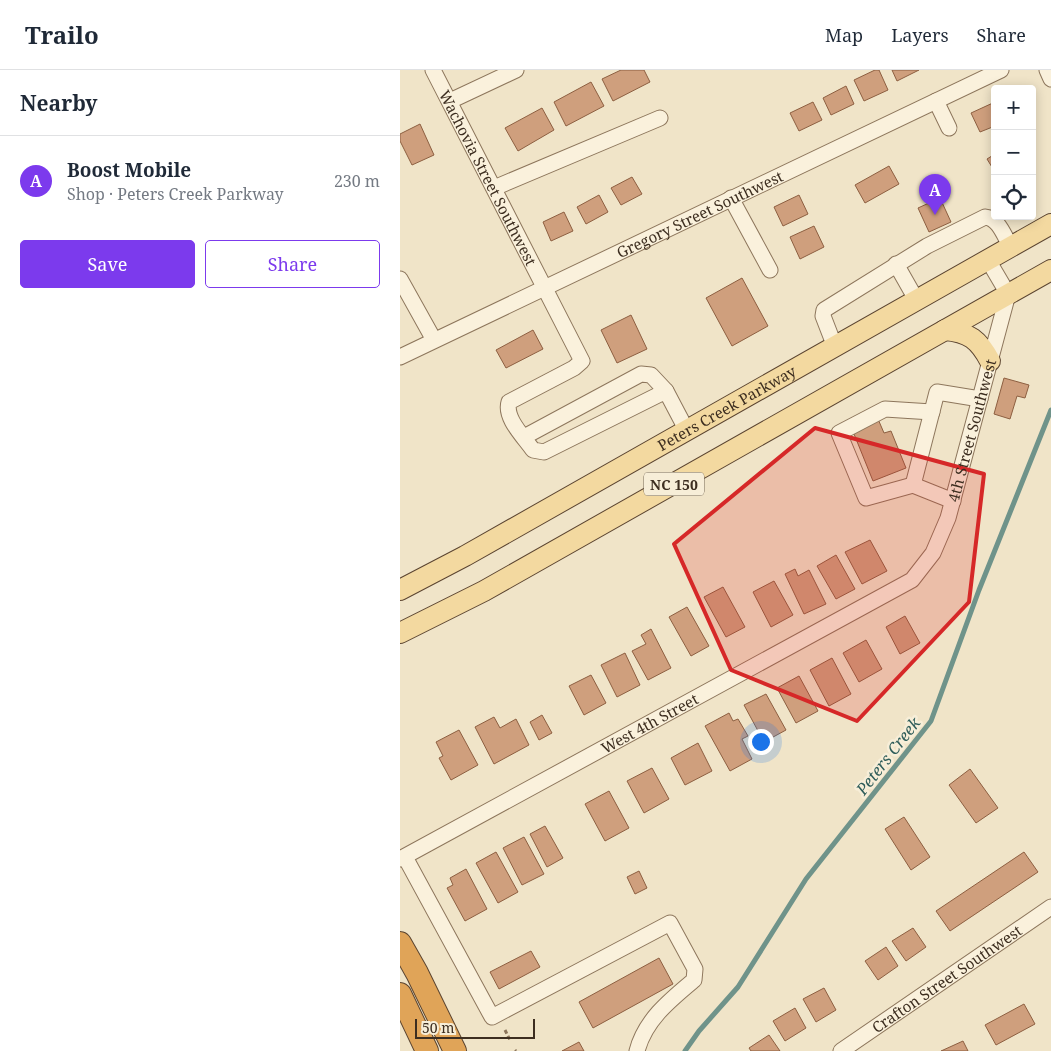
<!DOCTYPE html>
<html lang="en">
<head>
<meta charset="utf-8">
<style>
  body { margin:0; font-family:"Noto Serif",serif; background:#f2f2f3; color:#1f2937 }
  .controls { position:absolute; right:15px; top:15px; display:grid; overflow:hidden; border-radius:5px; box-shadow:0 2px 12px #0003 }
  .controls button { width:45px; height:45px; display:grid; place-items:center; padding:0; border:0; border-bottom:1px solid #e0e1e3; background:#fff; color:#1f2937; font:25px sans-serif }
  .scale { position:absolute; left:15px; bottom:12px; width:120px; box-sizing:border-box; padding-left:5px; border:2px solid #3d2e20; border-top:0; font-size:14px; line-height:18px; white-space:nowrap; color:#3d2e20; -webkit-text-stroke:4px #f7eed8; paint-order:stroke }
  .you { position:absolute; left:360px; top:671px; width:18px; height:18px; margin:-12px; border:4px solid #fff; border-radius:50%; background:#1a73e8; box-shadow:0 0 0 8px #1a73e833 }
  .badge { display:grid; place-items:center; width:32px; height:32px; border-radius:50%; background:#7c3aed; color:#fff; font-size:16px; font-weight:700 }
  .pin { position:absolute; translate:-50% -41px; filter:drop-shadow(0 1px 2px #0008) }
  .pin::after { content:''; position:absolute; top:26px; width:18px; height:15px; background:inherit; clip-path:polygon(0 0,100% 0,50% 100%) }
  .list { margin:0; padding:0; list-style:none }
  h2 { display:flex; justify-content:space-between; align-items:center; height:65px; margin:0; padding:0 20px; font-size:21px }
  h2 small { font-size:16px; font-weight:400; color:#747a83 }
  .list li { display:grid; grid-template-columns:32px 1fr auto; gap:15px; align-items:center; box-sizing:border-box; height:90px; padding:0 20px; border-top:1px solid #e0e1e3 }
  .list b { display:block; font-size:19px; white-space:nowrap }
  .list p { margin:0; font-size:16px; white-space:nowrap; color:#747a83 }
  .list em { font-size:16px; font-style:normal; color:#747a83 }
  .actions { display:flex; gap:10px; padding:15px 20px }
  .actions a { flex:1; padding:11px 0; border:1px solid #7c3aed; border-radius:5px; text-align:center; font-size:18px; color:#7c3aed }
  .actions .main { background:#7c3aed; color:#fff }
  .icon { flex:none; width:28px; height:28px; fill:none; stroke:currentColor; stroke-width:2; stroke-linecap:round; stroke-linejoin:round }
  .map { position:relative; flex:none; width:651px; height:981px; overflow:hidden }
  header { display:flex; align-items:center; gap:30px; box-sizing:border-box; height:70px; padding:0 25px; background:#fff; border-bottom:1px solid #e0e1e3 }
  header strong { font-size:24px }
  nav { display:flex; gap:28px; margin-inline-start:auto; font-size:18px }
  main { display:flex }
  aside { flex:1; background:#fff }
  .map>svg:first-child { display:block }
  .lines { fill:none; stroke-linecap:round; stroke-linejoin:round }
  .stream { stroke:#6f938a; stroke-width:5 }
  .building { fill:#cf9f7d; stroke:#8d5f41 }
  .minor-casing { stroke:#8d765c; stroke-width:17 }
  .major-casing { stroke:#5b4430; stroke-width:22 }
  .highway-casing { stroke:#5b4430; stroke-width:24 }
  .path { stroke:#8d765c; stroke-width:3; stroke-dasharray:4 2.5; stroke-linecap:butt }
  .minor { stroke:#faf1dc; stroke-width:15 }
  .major { stroke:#f3d9a0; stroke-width:20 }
  .highway { stroke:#e0a458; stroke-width:22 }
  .marked { fill:#d62828; fill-opacity:0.2; stroke:#d62828; stroke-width:4; stroke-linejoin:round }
  .labels { text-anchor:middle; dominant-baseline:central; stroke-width:5; stroke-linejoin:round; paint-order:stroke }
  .shield { fill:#f7eed8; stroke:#756857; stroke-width:1 }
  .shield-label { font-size:14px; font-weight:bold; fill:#3d2e20 }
  .street-label { font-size:15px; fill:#3d2e20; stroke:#f7eed8 }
  .water-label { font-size:16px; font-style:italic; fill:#2f5d5a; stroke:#f7eed8 }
</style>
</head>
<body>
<header>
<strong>Trailo</strong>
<nav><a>Map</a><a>Layers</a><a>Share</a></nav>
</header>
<main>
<aside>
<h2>Nearby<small></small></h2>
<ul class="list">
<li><span class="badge">A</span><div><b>Boost Mobile</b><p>Shop · Peters Creek Parkway</p></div><em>230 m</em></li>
</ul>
<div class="actions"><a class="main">Save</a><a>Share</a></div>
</aside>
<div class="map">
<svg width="651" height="981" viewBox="0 0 651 981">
  <rect width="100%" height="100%" fill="#f0e4c8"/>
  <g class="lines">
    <!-- stream -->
    <path class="stream" d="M285 981 299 961 338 917 406 809 531 651 579 520 651 340"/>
  </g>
  <!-- building -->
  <g class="building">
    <path d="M221 0H244L250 12 213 31 202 9Z"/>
    <path d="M475 0H479L488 20 464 31 454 10Z"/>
    <path d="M492 0H519L497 11Z"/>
    <path d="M191 12 204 36 166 56 154 32Z"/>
    <path d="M446 16 454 34 431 45 423 28Z"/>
    <path d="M413 32 422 50 399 61 390 43Z"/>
    <path d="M595 32V56L580 62 571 43Z"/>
    <path d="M142 38 154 60 118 81 105 58Z"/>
    <path d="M20 54 34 85 12 95 0 71V64Z"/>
    <path d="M595 84V102L587 89Z"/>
    <path d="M489 96 499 114 465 133 455 115Z"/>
    <path d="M232 107 242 124 221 135 211 118Z"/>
    <path d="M199 125 208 142 186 154 177 137Z"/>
    <path d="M399 125 408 144 383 156 374 137Z"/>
    <path d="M540 128 551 152 529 162 518 138Z"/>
    <path d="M164 142 173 161 151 171 143 152Z"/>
    <path d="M414 156 424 177 400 189 390 167Z"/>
    <path d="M342 208 368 256 332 276 306 228Z"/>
    <path d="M231 245 247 279 217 293 201 260Z"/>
    <path d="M133 260 143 279 106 298 96 280Z"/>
    <path d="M604 308 629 315 625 328 617 326 610 349 594 344Z"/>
    <path d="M478 349 484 363 491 361 506 398 473 411 452 359Z"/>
    <path d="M470 470 487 501 462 514 445 482Z"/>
    <path d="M436 485 455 519 436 529 417 496Z"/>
    <path d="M395 499 398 506 409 500 426 534 404 544 385 504Z"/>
    <path d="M374 511 393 545 371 557 353 522Z"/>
    <path d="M323 517 345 557 326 567 304 527Z"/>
    <path d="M287 537 309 576 291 586 269 547Z"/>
    <path d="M505 546 520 573 500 584 486 557Z"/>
    <path d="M251 559 271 598 248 610 232 581 246 574 241 565Z"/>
    <path d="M466 570 482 599 459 612 443 583Z"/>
    <path d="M225 583 240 615 217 627 201 595Z"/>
    <path d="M432 588 451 624 429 636 410 600Z"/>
    <path d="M191 605 206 633 184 645 169 616Z"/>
    <path d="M399 606 418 641 396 653 377 618Z"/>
    <path d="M366 624 386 660 364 672 344 635Z"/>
    <path d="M329 643 333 651 338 649 348 666 342 669 352 689 330 701 305 656Z"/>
    <path d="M142 645 152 663 139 670 130 652Z"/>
    <path d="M94 647 100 658 116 649 129 675 94 694 75 657Z"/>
    <path d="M59 660 78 695 51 710 39 688 43 686 36 672Z"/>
    <path d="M298 673 312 701 285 715 271 688Z"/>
    <path d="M252 698 269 729 244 743 227 711Z"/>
    <path d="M570 699 598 738 576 753 549 715Z"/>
    <path d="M209 721 229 758 205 771 185 734Z"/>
    <path d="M504 747 530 787 511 800 485 759Z"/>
    <path d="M145 756 163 788 147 797 130 764Z"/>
    <path d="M124 767 144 804 122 815 103 778Z"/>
    <path d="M96 782 118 822 98 833 76 793Z"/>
    <path d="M624 782 638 802 550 861 536 841Z"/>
    <path d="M66 799 87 839 65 851 47 818 53 815 50 808Z"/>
    <path d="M239 801 247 818 235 824 227 807Z"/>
    <path d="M513 858 526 877 506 891 492 871Z"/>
    <path d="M486 877 498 896 478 910 465 891Z"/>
    <path d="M131 881 140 897 99 919 90 902Z"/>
    <path d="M259 888 273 914 193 958 179 932Z"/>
    <path d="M424 918 436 940 416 952 403 929Z"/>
    <path d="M624 934 635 954 596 975 585 955Z"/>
    <path d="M395 938 406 958 385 971 373 951Z"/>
    <path d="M369 965 380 981H351L349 978Z"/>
    <path d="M563 971 568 981H541Z"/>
    <path d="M179 972 184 981H162Z"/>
  </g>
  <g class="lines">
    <!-- minor casing -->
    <g class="minor-casing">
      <g id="minor">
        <path id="s1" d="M33 0 182 291 174 298 109 332C104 348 124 367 133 380L144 382 266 321 287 361"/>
        <path d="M647 0 651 9"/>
        <path d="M50 31 116 0"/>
        <path d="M536 31 549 58"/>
        <path d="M94 118 260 48"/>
        <path d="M331 128 370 200"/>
        <path d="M496 194 517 231"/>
        <path d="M0 209 34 270"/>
        <path d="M435 277 423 246 424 240 527 176 585 147C599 148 604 166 611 177"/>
        <path id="s2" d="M0 287 601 0"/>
        <path d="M124 367 241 304 251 305 266 321"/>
        <path d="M513 415 466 428 439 363 485 339 532 342"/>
        <path d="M553 431 513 415 537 322 580 329"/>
        <path d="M5 787 92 947 270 853 295 899 294 910C270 930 245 950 237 981"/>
        <path id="s3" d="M0 789 512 510 533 483 548 448 608 224 588 190"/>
        <path id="s4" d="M441 981 651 837"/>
      </g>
    </g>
    <!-- major casing -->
    <g class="major-casing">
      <g id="major">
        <path d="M545 260C569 262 579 270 590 291"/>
        <path id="s5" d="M0 520 65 486 651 154"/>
        <path d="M0 563 84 521 651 200"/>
      </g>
    </g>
    <!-- highway casing -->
    <g class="highway-casing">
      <g id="highway">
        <path d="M0 873 17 903 55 981"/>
        <path d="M0 924 27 981"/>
      </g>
    </g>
    <!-- path -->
    <g class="path">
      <path d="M105 960 110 970"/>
      <path d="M115 980 116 981"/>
    </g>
    <!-- minor -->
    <use href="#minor" class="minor"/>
    <!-- major -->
    <use href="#major" class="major"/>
    <!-- highway -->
    <use href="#highway" class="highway"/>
  </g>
  <!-- marked area -->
  <path class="marked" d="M415 358 584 404 569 532 457 651 331 600 274 474Z"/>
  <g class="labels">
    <!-- shield labels -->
    <rect class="shield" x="244" y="402.5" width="60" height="23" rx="4"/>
    <g class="shield-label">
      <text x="274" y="414">NC 150</text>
    </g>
    <!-- street labels -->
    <g class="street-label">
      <text stroke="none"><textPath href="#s1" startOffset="121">Wachovia Street Southwest</textPath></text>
      <text stroke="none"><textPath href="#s2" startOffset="332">Gregory Street Southwest</textPath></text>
      <text stroke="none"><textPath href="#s5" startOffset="374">Peters Creek Parkway</textPath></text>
      <text stroke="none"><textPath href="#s3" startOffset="746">4th Street Southwest</textPath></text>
      <text stroke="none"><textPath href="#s3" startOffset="284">West 4th Street</textPath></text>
      <text stroke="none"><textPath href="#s4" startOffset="128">Crafton Street Southwest</textPath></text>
    </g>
    <!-- water labels -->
    <g class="water-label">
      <text transform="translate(488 686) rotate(-52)">Peters Creek</text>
    </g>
  </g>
</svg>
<div class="controls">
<button>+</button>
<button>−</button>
<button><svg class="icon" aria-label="locate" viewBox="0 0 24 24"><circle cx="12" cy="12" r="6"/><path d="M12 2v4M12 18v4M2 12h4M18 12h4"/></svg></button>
</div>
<div class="scale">50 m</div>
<div class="you"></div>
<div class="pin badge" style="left:535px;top:145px">A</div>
</div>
</main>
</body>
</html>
